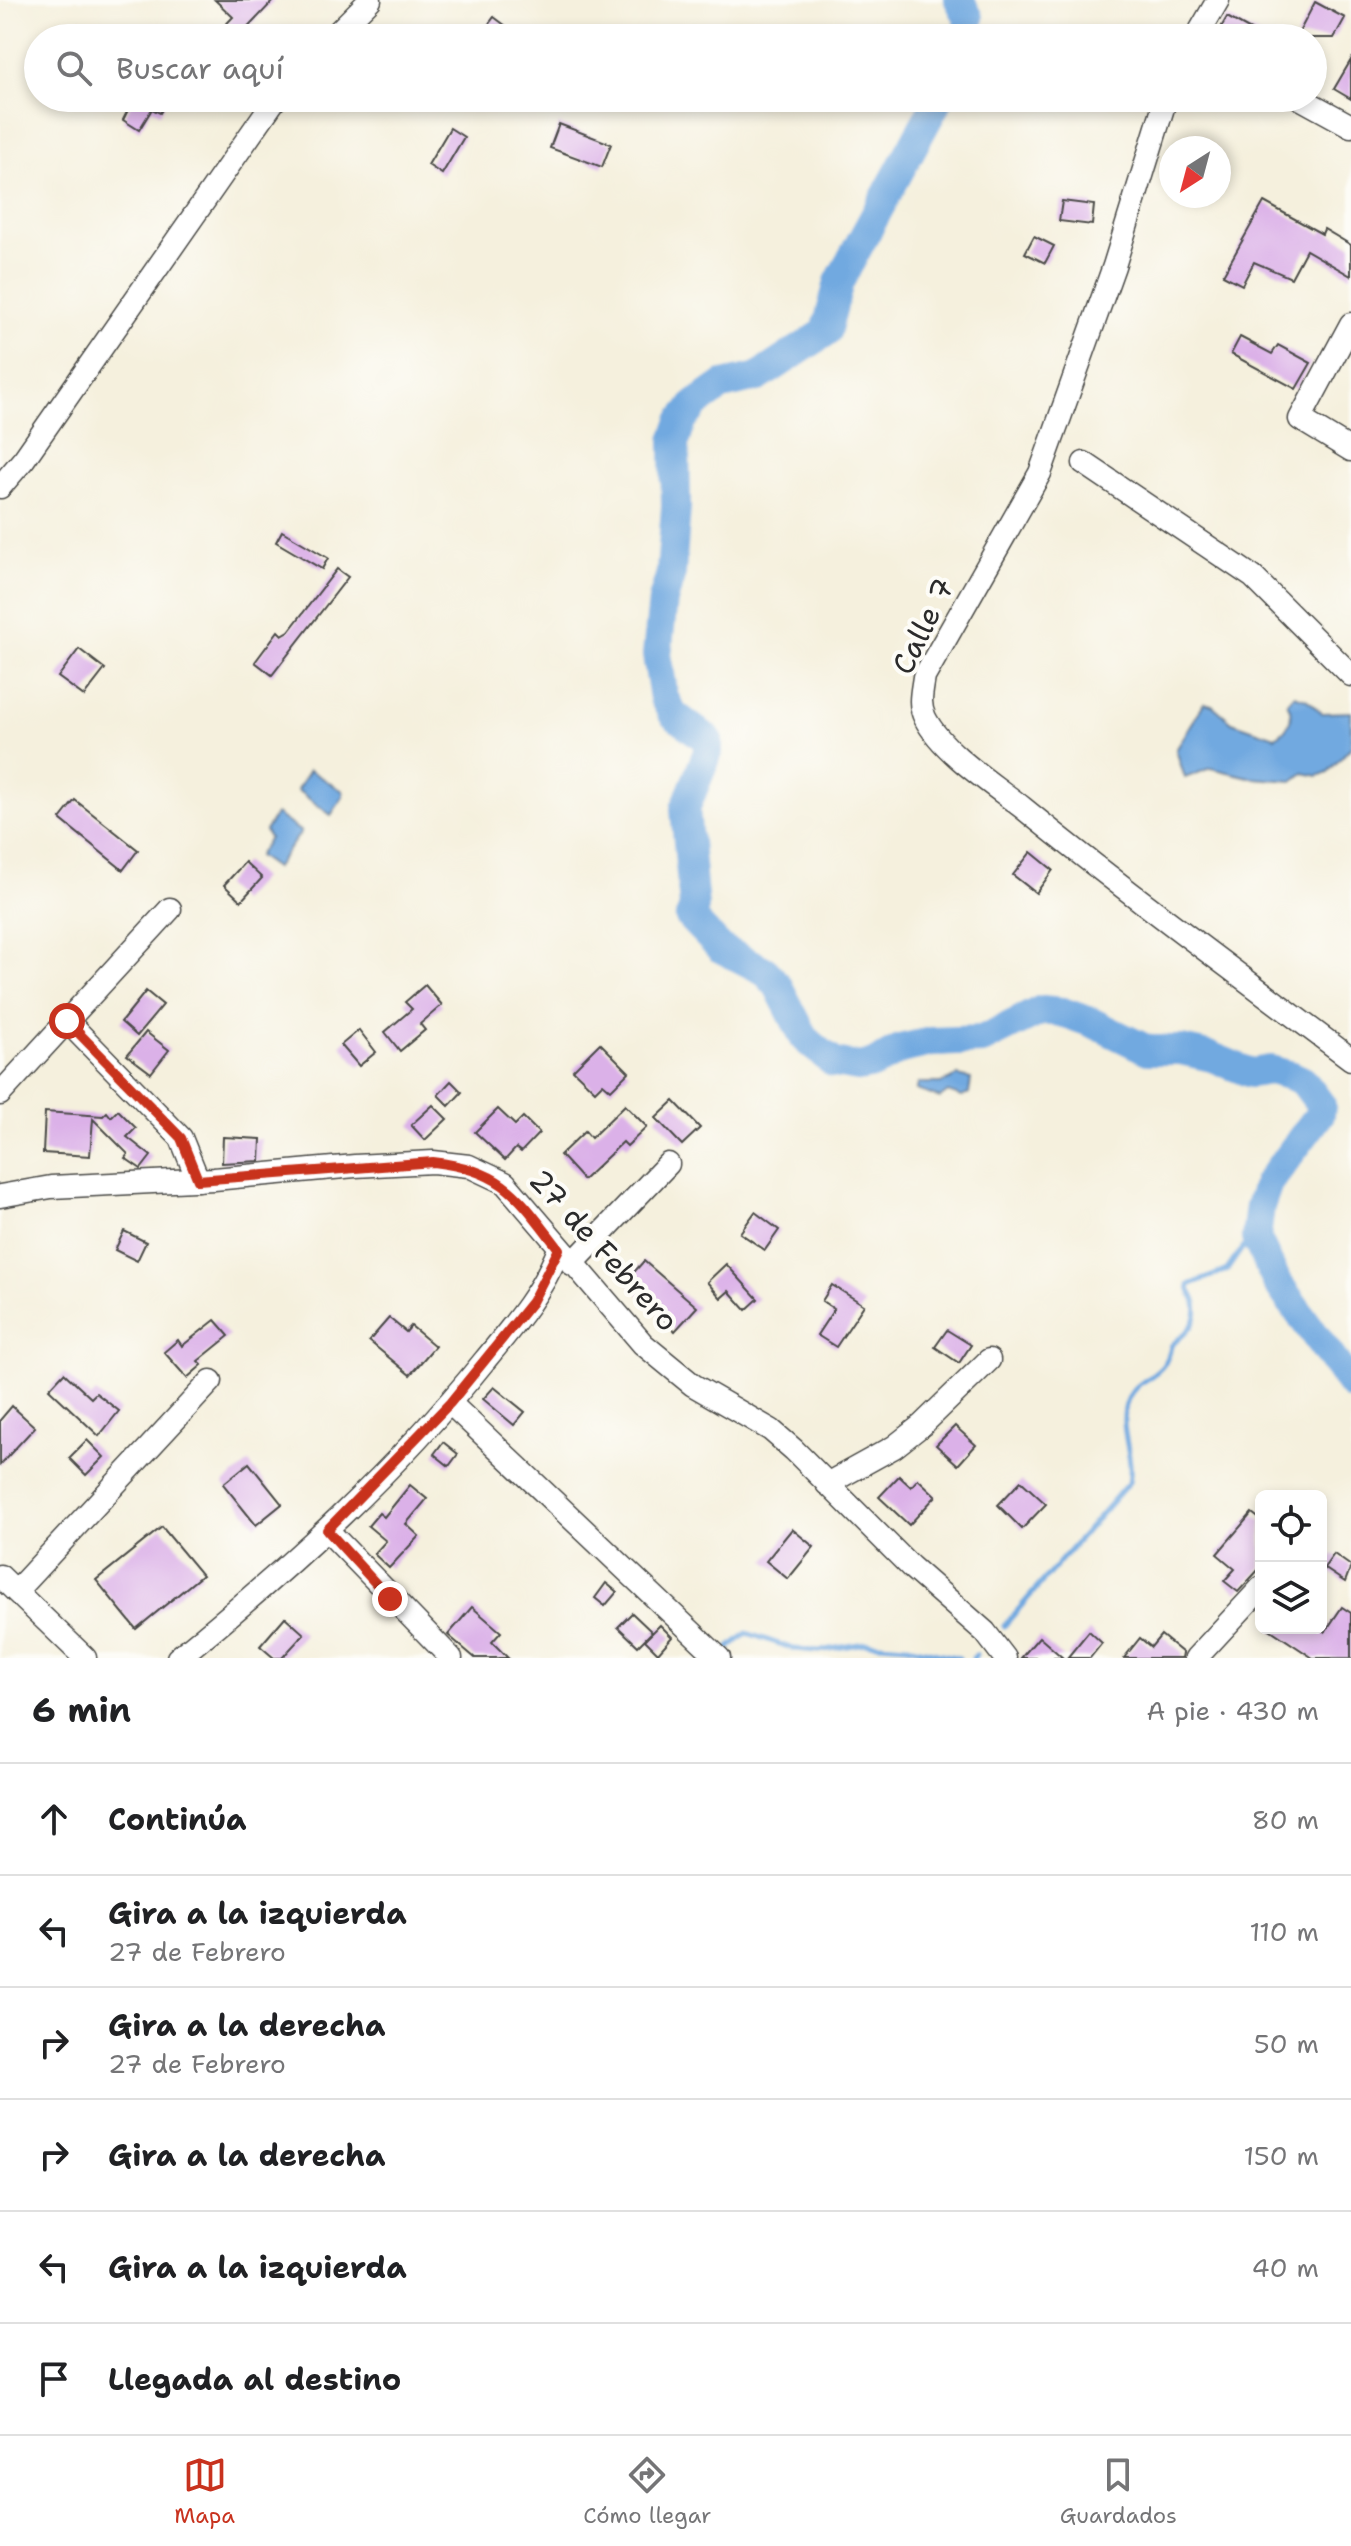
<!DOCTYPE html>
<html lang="es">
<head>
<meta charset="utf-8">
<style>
  body { margin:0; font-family:"Shantell Sans",sans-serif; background:#f6f6f6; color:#202124 }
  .controls { position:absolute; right:24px; bottom:24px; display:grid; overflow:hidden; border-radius:12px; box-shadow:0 4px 12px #0003 }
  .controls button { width:72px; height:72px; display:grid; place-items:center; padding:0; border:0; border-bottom:2px solid #e0e0e0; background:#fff; color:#202124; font:40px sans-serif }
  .compass { position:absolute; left:1159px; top:136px; width:72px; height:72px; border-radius:50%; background:#fff; box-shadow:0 4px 12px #0003; rotate:216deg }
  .stop { position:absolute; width:24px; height:24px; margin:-18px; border:6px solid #c8321e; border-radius:50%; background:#fff }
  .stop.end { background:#c8321e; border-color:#fff; box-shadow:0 2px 8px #0008 }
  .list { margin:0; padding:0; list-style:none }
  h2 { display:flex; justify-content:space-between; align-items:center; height:104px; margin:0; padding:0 32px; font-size:34px }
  h2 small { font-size:26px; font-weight:400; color:#757577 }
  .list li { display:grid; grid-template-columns:52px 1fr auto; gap:24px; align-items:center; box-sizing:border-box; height:112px; padding:0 32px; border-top:2px solid #e0e0e0 }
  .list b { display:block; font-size:30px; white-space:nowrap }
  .list p { margin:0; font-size:26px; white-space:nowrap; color:#757577 }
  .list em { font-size:26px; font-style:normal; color:#757577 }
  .icon { flex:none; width:44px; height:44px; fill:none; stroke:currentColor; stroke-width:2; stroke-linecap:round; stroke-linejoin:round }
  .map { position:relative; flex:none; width:1351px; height:1658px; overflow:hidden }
  .search { position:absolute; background:#fff; box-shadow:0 4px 12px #0003; left:24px; right:24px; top:24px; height:88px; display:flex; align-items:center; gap:20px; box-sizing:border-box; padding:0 28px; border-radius:44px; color:#757577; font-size:30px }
  .sheet { height:776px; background:#fff }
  nav { display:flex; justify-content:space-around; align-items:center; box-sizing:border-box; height:112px; border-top:2px solid #e0e0e0; background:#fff; font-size:22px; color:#757577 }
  nav a { display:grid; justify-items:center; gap:4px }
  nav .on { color:#c8321e }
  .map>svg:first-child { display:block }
  .water { fill:#71a9e0; stroke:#4e6a86; stroke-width:2 }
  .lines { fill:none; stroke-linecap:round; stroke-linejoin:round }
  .stream { stroke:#71a9e0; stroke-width:5 }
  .river { stroke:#71a9e0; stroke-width:30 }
  .building { fill:#dbb1e8 }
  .minor-casing { stroke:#494946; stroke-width:25 }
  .minor { stroke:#fff; stroke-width:22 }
  .route { stroke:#c8321e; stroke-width:10 }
  .labels { text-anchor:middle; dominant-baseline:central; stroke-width:8; stroke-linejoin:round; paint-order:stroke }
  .street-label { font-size:30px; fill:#2b2b2b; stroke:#fdfcf7 }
</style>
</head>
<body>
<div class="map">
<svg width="1351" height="1658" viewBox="0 0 1351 1658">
  <rect width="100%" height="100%" fill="#fdfcf7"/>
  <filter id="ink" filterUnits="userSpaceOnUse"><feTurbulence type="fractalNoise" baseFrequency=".0125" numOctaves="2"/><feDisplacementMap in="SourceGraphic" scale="16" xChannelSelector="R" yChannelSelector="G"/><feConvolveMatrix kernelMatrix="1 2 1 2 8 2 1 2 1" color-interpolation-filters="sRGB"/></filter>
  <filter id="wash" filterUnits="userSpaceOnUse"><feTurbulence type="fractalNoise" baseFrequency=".006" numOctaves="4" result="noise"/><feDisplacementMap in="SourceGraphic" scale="32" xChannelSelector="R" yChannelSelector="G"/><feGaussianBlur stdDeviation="1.8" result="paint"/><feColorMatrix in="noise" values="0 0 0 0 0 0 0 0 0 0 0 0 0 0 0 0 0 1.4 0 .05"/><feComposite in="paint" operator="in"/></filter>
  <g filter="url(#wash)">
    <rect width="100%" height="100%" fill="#f5f0dd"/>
    <!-- water -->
    <g class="water">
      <path d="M1294 695 1306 699 1322 713 1351 712V747L1328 772 1318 776 1303 773 1293 781 1253 778 1211 768 1185 778 1176 750 1204 703 1212 705 1232 722 1275 737C1288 731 1296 716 1287 703Z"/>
      <path d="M309 770 343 791V797L331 815 297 790Z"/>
      <path d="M276 814 301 832 275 868 258 856 269 838 265 831Z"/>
      <path d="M958 1076 971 1079 969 1093 962 1097 948 1092 940 1098 916 1090 919 1083H942Z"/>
    </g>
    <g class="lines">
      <!-- stream -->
      <g class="stream">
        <path d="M1004 1626 1129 1482C1135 1454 1116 1426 1128 1399 1138 1375 1166 1379 1171 1346 1183 1333 1200 1327 1196 1303 1194 1295 1189 1294 1189 1285L1227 1270 1243 1247 1259 1248"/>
        <path d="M728 1649 747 1633 794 1649 819 1651 865 1643 907 1646 959 1658"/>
        <path d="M973 1658 976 1655"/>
      </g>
      <!-- river -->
      <g class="river">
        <path d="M959 0 969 18 967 38"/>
        <path d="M939 98 839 282 826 332 758 377 723 385 696 404 682 421 675 441 676 507 671 573 663 600 657 655 664 698 673 714 708 740V752L685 809 694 907 690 917 720 948 765 971 778 986 805 1039 834 1063 858 1067 874 1064 900 1049 931 1042 982 1040 1042 1010 1062 1012 1093 1023 1148 1050H1181L1212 1057 1251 1073 1270 1070 1292 1076 1303 1081 1321 1105 1320 1114 1268 1183 1260 1206 1256 1238 1277 1282 1351 1385"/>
      </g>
    </g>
    <g id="blocks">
      <!-- building -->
      <g class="building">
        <path d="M215 0H274L238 38H213L233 17Z"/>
        <path d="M1315 2 1345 18 1334 38H1296Z"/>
        <path d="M494 17 510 29 503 38H492L483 32Z"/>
        <path d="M1227 17 1265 38H1215Z"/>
        <path d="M1351 60V99L1334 89Z"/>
        <path d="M134 98H169L160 113 152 109 139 130 123 120Z"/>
        <path d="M559 124 611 144 602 167 550 148Z"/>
        <path d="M450 128 464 137 442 174 428 165Z"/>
        <path d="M1062 201 1094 205 1092 225 1059 221Z"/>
        <path d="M1264 202 1322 234 1324 229 1351 245V276L1306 250 1291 278 1254 262 1242 285 1223 275Z"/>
        <path d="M1034 236 1054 246 1045 263 1025 253Z"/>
        <path d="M1240 337 1272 354 1278 345 1311 363 1296 389 1231 354Z"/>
        <path d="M282 531 328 558 322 569 276 542Z"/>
        <path d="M337 569 348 577 272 675 255 662 278 631 282 635 289 631Z"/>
        <path d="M79 649 105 669 84 696 58 677Z"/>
        <path d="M75 800 138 850 123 870 60 819Z"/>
        <path d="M1031 852 1053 870 1036 893 1013 875Z"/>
        <path d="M245 862 262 878 241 901 224 885Z"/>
        <path d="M425 985 442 1005 420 1024 425 1030 400 1051 385 1032 412 1009 405 1002Z"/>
        <path d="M146 991 163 1005 137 1036 121 1022Z"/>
        <path d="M359 1030 376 1052 359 1066 341 1045Z"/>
        <path d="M146 1032 169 1050 151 1073 127 1055Z"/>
        <path d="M600 1043 629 1072 611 1090 603 1083 595 1091 573 1070Z"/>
        <path d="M451 1081 462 1092 449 1106 438 1095Z"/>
        <path d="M674 1101 700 1128 682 1145 656 1118Z"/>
        <path d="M433 1105 447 1119 425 1140 411 1125Z"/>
        <path d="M625 1105 647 1127 627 1146 623 1142 583 1180 560 1155 585 1131 591 1138Z"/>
        <path d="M498 1109 515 1125 523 1117 539 1133 521 1152 516 1148 505 1160 475 1132Z"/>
        <path d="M118 1110 136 1128 127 1137 151 1156 141 1169 125 1158 128 1154 93 1119 90 1156 43 1153 45 1112 103 1116 107 1112 111 1117Z"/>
        <path d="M223 1137 261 1139 260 1161 222 1163Z"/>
        <path d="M755 1212 779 1230 765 1250 740 1233Z"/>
        <path d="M124 1231 146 1242 137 1261 115 1250Z"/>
        <path d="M644 1261 697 1307 675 1331 626 1281Z"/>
        <path d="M726 1264 758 1299 746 1310 729 1291 721 1298 707 1282Z"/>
        <path d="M832 1285 864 1305 836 1347 817 1335 834 1309 822 1301Z"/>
        <path d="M389 1318 406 1332 411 1326 435 1346 410 1375 369 1341Z"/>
        <path d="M215 1320 229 1336 198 1361 202 1365 187 1378 164 1352 178 1340 182 1346Z"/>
        <path d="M947 1330 971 1345 959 1363 935 1347Z"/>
        <path d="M64 1373 91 1398 96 1393 119 1411 99 1436 49 1389Z"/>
        <path d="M494 1387 525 1412 514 1425 483 1399Z"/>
        <path d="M12 1406 35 1427 0 1465V1420Z"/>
        <path d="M955 1426 976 1445 958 1465 936 1445Z"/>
        <path d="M87 1440 104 1457 86 1475 69 1458Z"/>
        <path d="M443 1442 458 1454 449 1466 434 1454Z"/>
        <path d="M249 1463 282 1504 256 1525 223 1484Z"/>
        <path d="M899 1476 911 1487 918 1479 936 1496 909 1525 879 1497Z"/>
        <path d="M1021 1481 1046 1504 1022 1529 998 1505Z"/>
        <path d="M410 1485 427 1499 406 1524 419 1536 389 1568 374 1554 386 1541 368 1526 379 1513 384 1517Z"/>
        <path d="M1252 1513 1261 1520V1567L1238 1592 1224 1581 1235 1569 1217 1554Z"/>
        <path d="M162 1527 202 1575 136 1629 96 1580Z"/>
        <path d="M792 1529 814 1547 788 1579 766 1561Z"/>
        <path d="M1334 1554 1351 1566 1345 1582 1324 1568Z"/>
        <path d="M606 1583 617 1592 605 1606 595 1598Z"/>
        <path d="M472 1607 501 1632 492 1642 508 1658H475L448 1635Z"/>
        <path d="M1342 1607 1351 1613V1658H1313L1268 1628H1320L1325 1632Z"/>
        <path d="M632 1613 652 1632 638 1646 618 1627Z"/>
        <path d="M285 1617 304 1634 282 1658H274L260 1646Z"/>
        <path d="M660 1625 672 1637 658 1653 645 1640Z"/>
        <path d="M1089 1631 1102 1643 1090 1658H1067Z"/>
        <path d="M1161 1635 1183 1653 1182 1658H1124L1140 1638 1151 1647Z"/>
        <path d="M1039 1637 1063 1658H1021Z"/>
      </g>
    </g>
  </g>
  <g filter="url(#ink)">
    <use href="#blocks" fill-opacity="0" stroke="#494946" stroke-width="2"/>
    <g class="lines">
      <!-- minor casing -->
      <g class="minor-casing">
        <g id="minor">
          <path d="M332 38 370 0"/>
          <path d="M1196 38 1218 0"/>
          <path d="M1166 98 1114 266 1040 473 924 677C922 692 918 704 925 718 942 752 994 785 1023 808 1130 895 1241 976 1351 1059"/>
          <path d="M1300 98 1351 126"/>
          <path d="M1351 324 1300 419 1351 450"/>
          <path d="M1084 463 1253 577 1351 675"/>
          <path d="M0 487 24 459 276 98"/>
          <path d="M67 1021 181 1138 198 1180"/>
          <path d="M0 1094 170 909"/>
          <path d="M0 1196 51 1187 214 1179 355 1166 433 1162 469 1166 505 1183 643 1344 693 1385 771 1430 794 1450 911 1567 985 1632 1005 1658"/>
          <path d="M572 1264 668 1164"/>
          <path d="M450 1403 719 1658"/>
          <path d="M827 1484 894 1447 922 1425 989 1360"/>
          <path d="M327 1530 451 1658"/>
          <path d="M0 1576 85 1658"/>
          <path d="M16 1591 211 1381"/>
          <path d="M178 1658C289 1568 396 1471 485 1360 514 1325 543 1291 559 1249"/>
          <path d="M1196 1658 1261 1588"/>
        </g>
      </g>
      <!-- minor -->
      <use href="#minor" class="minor"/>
    </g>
  </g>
  <g class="lines" filter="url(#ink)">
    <!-- route -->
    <path class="route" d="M67 1021 181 1138 198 1180 433 1162C504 1170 518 1196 559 1249L532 1302 450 1403 327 1530 390 1599"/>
  </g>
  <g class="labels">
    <!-- street labels -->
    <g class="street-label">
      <text transform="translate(923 626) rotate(-64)">Calle 7</text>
      <text transform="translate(604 1250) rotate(48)">27 de Febrero</text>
    </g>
  </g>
</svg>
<div class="controls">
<button><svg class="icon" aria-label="locate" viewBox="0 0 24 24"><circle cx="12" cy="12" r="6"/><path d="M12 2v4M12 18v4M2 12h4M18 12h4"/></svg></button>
<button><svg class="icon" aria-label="layers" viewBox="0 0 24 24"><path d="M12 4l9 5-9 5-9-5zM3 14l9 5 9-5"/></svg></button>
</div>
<svg class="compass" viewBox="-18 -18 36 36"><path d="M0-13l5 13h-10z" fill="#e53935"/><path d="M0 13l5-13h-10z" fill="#757577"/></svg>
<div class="stop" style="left:67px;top:1021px"></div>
<div class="stop end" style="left:390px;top:1599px"></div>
<div class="search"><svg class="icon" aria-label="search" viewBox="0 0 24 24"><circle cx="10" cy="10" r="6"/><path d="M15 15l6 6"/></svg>Buscar aquí</div>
</div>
<section class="sheet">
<h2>6 min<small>A pie · 430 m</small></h2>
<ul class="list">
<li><svg class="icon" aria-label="ahead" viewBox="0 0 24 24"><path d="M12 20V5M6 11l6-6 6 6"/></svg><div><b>Continúa</b></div><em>80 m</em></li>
<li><svg class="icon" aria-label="left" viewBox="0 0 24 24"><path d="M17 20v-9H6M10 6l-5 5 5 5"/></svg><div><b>Gira a la izquierda</b><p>27 de Febrero</p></div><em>110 m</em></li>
<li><svg class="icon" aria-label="right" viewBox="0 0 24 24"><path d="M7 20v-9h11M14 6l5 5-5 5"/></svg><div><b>Gira a la derecha</b><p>27 de Febrero</p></div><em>50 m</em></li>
<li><svg class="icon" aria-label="right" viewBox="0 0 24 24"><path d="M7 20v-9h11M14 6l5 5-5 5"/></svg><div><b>Gira a la derecha</b></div><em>150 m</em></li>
<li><svg class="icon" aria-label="left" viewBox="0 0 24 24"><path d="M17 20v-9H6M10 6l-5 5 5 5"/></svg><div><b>Gira a la izquierda</b></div><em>40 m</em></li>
<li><svg class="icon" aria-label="arrive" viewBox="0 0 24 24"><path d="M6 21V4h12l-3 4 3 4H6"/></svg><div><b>Llegada al destino</b></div></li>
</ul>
</section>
<nav>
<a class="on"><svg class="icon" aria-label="map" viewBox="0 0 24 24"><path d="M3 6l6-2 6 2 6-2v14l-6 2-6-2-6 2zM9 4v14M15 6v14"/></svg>Mapa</a>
<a><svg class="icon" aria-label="directions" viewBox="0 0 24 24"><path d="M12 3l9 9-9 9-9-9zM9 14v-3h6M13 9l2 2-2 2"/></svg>Cómo llegar</a>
<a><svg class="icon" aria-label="saved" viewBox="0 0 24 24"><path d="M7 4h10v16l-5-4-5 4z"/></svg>Guardados</a>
</nav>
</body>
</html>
